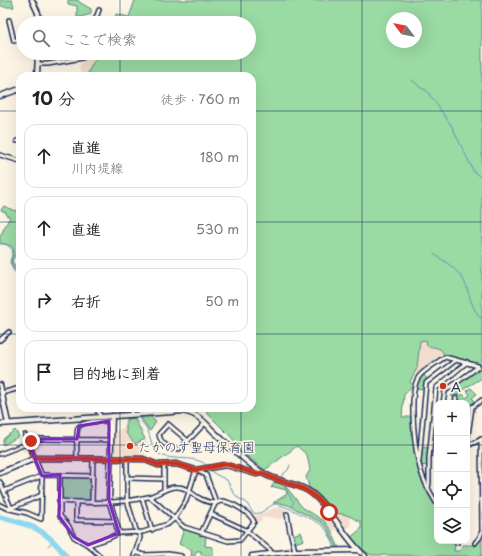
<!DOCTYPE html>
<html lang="ja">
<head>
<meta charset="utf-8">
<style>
  body { margin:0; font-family:"Playpen Sans","Klee One",sans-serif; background:#f6f6f6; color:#222 }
  .controls { position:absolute; right:12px; bottom:12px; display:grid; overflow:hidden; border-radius:8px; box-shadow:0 4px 16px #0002 }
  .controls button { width:36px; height:36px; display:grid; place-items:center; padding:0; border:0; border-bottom:1px solid #e0e0e0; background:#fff; color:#222; font:20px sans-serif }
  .compass { position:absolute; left:386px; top:12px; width:36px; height:36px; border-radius:50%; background:#fff; box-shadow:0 4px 16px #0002; rotate:302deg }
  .stop { position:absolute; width:12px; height:12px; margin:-9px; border:3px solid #c8321e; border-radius:50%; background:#fff }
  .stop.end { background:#c8321e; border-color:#fff; box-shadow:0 1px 4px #0008 }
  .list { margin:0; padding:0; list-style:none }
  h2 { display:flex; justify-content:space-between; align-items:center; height:52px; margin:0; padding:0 16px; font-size:17px }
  h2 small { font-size:13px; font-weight:400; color:#767676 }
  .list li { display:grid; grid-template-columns:26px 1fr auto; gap:12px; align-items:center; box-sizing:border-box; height:64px; margin:0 8px 8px; padding:0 8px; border:1px solid #e0e0e0; border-radius:12px }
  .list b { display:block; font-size:15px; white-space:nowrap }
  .list p { margin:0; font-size:13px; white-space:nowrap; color:#767676 }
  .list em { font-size:13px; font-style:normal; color:#767676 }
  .icon { flex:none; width:22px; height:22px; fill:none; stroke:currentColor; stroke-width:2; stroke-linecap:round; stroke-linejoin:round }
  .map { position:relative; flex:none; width:482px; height:556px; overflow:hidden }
  .search { position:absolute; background:#fff; box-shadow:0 4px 16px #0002; left:16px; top:16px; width:240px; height:44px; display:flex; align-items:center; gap:10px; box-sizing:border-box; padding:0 14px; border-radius:22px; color:#767676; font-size:15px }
  .panel { position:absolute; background:#fff; box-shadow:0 4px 16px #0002; left:16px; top:72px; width:240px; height:340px; border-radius:12px }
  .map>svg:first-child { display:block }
  .built { fill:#f2ddcc }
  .green { fill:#9adaa3; stroke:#5a8480; fill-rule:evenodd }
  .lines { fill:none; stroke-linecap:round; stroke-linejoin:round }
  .stream { stroke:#6194b6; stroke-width:1 }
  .river { stroke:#8fd7f0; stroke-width:5.5 }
  .street-casing { stroke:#1b2f5e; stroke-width:6 }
  .secondary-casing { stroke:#1b2f5e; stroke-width:7 }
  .street { stroke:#fcf5e5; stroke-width:3 }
  .secondary { stroke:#fcf5e5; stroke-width:4 }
  .route { stroke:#c8321e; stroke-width:5 }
  .marked { fill:#7b2cbf; fill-opacity:0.2; stroke:#7b2cbf; stroke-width:3; stroke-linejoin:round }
  .grid { fill:none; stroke:#1b2f5e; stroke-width:1; stroke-opacity:0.55 }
  .poi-dot { fill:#c8321e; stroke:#fcf5e5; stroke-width:1.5 }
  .labels { text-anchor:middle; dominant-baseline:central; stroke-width:3.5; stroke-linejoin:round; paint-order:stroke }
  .poi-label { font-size:13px; fill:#1b2f5e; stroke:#fcf5e5; text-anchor:start }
</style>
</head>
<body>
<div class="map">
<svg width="482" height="556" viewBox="0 0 482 556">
  <rect width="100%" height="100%" fill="#fcf5e5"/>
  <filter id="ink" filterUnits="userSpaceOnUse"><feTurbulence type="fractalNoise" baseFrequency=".025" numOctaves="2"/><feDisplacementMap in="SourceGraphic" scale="8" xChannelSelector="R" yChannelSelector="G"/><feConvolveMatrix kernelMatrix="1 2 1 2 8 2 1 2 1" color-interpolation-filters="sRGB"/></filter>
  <g filter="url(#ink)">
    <!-- built -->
    <g class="built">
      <path d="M90 53H107L97 58 92 62 87 76H84L79 70 81 64Z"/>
      <path d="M426 340 432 348 437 347 441 349 444 355 415 378 420 341Z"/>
      <path d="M126 426V433L135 444 145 439 148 444 143 457 112 456 113 430H118Z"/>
      <path d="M281 507 285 509V515L281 519 267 518H262V521L257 522 253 517 274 508Z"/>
      <path d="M335 510 350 516 351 525 344 531 331 512Z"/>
      <path d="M327 514 338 528 332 532 330 528 319 519Z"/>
    </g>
    <!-- green -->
    <g class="green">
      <path d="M1 0H12L14 7H4L0 5Z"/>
      <path d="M68 0H78L79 2 91 9V14L77 18V6L68 4Z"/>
      <path d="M135 0H482V365L444 355C441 346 434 348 427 346L426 340 420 341 417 368 410 382 413 385 404 395 402 417H411L412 430 419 473 434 502V504L437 508V541H453L452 543 455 544 454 551H460L462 545H475L481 538 482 534V556L371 555 363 550 350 538 361 529V522C354 519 346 513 339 514L335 510 331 512 309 488 308 483 306 477 310 470 307 455 297 446 265 470 243 453 232 438 207 413 206 408H252V76H87C93 61 92 60 107 53H249V23H114L116 14 129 17ZM392 18H416V42H392Z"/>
      <path d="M4 206 15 211 20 208V253L17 252 12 261 20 273V276L14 269 11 262C14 248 18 247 0 243V236L10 217 6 215 7 213 1 210Z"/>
      <path d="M477 369 482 371V378L464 389 455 398 451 396 454 393 449 389Z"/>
      <path d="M423 374 428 380 424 389 416 388V387L419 377Z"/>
      <path d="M471 388 477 394 472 398 476 402 470 405 458 400 459 397 463 394 466 398 470 395 467 390Z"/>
      <path d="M149 415 156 422 150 431 140 417Z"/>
      <path d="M133 418 135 419 145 439 135 444 126 433V419Z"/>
      <path d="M15 430 19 436 9 442 3 445V439Z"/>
      <path d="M422 447 428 448 427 466 421 465Z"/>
      <path d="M63 477H90L91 479V500L89 501 62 500 61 499V478Z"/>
      <path d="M275 481 284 484 302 507 324 521 327 525 331 530 339 548H337L327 528 321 522 288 505 280 503H273L287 494 286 490 275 487 271 488Z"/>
      <path d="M184 529 206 536 205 546 213 547V556L201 555V551H196L195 556H191L192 550 179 544Z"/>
      <path d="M301 532 304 540 295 543 293 535Z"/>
    </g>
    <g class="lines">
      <!-- stream -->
      <g class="stream">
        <path d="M412 80 421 88 426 90 435 102 451 125 474 172 482 178"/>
        <path d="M0 244H6L13 250 10 262 13 270 20 277"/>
        <path d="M434 254C444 261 456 268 463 279 470 291 470 309 482 319"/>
        <path d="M134 408 137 413"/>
        <path d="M138 416C140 421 144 424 147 429 151 437 151 448 159 454 172 462 197 454 207 466"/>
        <path d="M209 469 215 474 227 480 233 492 238 498 246 502 253 513C262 516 267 506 275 504 280 503 319 522 323 526 329 532 332 541 335 548"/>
        <path d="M281 477 282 475 288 470 290 465"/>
        <path d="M283 484 292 500"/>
        <path d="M292 506 294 501"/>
        <path d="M48 546 54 540"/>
      </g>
      <!-- river -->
      <path class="river" d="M0 517C32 525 46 529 66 556"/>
      <!-- street casing -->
      <g class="street-casing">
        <g id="street">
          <path d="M9 20 14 41 23 38"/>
          <path d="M94 23 99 10"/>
          <path d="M58 53 59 62"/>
          <path d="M38 64H48L82 58"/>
          <path d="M17 141 20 140"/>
          <path d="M0 155 20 161"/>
          <path d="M0 340 9 332"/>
          <path d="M2 393 20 388"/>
          <path d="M455 403 456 398"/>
          <path d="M96 408 101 417"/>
          <path d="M129 408 132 414"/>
          <path d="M168 424 188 441 179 449C170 449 160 444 159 434Z"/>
          <path d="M188 441 205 423"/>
          <path d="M467 442 472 407 482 400"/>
          <path d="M467 446 482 439"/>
          <path d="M0 454 39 439H44L110 440 109 421C102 421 81 421 78 428 76 432 77 452 77 458"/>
          <path d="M127 459V500L137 533"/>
          <path d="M419 461 426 383 456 360"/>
          <path d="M164 465V490"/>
          <path d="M199 469 200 472 206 475 216 502 201 533"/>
          <path d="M60 475V516L68 525 74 537 88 545 109 538 119 533 143 532 168 524 175 518 186 501 196 470"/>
          <path d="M127 478 164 479"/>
          <path d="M0 482 11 508"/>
          <path d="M428 488 429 483V458L436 388 467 362"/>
          <path d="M4 491 44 475 93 476"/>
          <path d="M142 498 152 530"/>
          <path d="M59 501C89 503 119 504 148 497 158 495 167 486 177 487 188 487 192 495 201 499 205 501 211 503 216 503 219 502 219 501 222 501 231 502 251 513 254 522L240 540 228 541 184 527 150 497"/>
          <path d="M76 502V520L115 521"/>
          <path d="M92 502 93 458"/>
          <path d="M437 504C431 494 424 483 421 471 415 453 408 394 418 378 422 371 438 362 445 357L478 366V367L445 391 443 403"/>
          <path d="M0 505 6 508 27 513 41 519 42 476 25 435"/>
          <path d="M11 508 42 495"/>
          <path d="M211 514 246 530 270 550 271 553"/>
          <path d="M287 514 290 531 295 551"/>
          <path d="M457 543V541"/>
          <path d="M475 543 480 537 482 531 481 439"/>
          <path d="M88 545 100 556"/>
          <path d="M135 552 144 555 168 554 181 556"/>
          <path d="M134 556 140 538 139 533"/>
        </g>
      </g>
      <!-- secondary casing -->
      <g class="secondary-casing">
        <g id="secondary">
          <path d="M32 0 38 13 39 23"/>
          <path d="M37 76 38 53"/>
          <path d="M0 96 20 89"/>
          <path d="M0 385 8 423"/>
          <path d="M112 416 109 500 119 533"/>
          <path d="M0 424 172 412C178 411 184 411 190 413 200 416 207 425 214 432 229 445 244 461 261 472 277 483 299 482 314 495 334 513 345 539 365 556"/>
          <path d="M0 473 36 458 143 459 158 465 176 464 196 470 226 465 256 474 261 473"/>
          <path d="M252 556 295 551 358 550"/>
        </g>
      </g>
      <!-- street -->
      <use href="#street" class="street"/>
      <!-- secondary -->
      <use href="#secondary" class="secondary"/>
    </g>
  </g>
  <g class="lines" filter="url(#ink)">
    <!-- route -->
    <path class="route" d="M31 441 28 442 35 458 143 459 158 465 176 464 196 470 226 464 256 474 262 473C290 488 307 481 329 512"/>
  </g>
  <!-- marked area -->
  <path class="marked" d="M109 421V500L119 533 88 545 74 537 59 516 60 475 42 476 28 442 39 439H77L79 426Z"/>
  <!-- grid -->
  <path class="grid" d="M120 0V23M241 0V23M362 0V556M120 53V76M241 53V76M0 111H20M252 111H482M0 222H20M252 222H482M0 334H20M252 334H482M120 408V556M241 408V556M0 445H437M467 445H482"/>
  <!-- markers -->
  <g class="poi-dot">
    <circle cx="443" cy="386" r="4"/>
    <circle cx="130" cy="446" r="4"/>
  </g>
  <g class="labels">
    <!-- poi labels -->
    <g class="poi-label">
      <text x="451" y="386">A</text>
      <text x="138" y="446">たかのす聖母保育園</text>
    </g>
  </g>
</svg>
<div class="controls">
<button>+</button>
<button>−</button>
<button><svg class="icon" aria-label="locate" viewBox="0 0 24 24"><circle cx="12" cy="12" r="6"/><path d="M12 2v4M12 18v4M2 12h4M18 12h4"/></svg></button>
<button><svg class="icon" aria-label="layers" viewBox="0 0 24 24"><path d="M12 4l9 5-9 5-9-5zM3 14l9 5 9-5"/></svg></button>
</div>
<svg class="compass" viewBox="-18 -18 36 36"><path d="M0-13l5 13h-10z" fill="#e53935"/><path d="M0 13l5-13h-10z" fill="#767676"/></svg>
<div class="stop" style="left:329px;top:512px"></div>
<div class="stop end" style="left:31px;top:441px"></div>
<div class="search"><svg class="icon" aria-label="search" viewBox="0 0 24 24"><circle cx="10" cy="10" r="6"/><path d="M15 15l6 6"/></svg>ここで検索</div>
<section class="panel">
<h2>10 分<small>徒歩 · 760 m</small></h2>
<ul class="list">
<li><svg class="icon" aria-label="ahead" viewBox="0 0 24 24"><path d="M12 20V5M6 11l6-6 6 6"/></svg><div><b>直進</b><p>川内堤線</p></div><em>180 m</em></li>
<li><svg class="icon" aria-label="ahead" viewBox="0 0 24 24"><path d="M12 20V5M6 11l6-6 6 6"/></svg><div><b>直進</b></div><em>530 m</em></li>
<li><svg class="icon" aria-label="right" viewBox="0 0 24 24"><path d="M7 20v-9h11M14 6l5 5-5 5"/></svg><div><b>右折</b></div><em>50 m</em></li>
<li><svg class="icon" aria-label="arrive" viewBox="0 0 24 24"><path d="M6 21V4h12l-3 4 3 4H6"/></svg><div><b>目的地に到着</b></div></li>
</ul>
</section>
</div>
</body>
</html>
